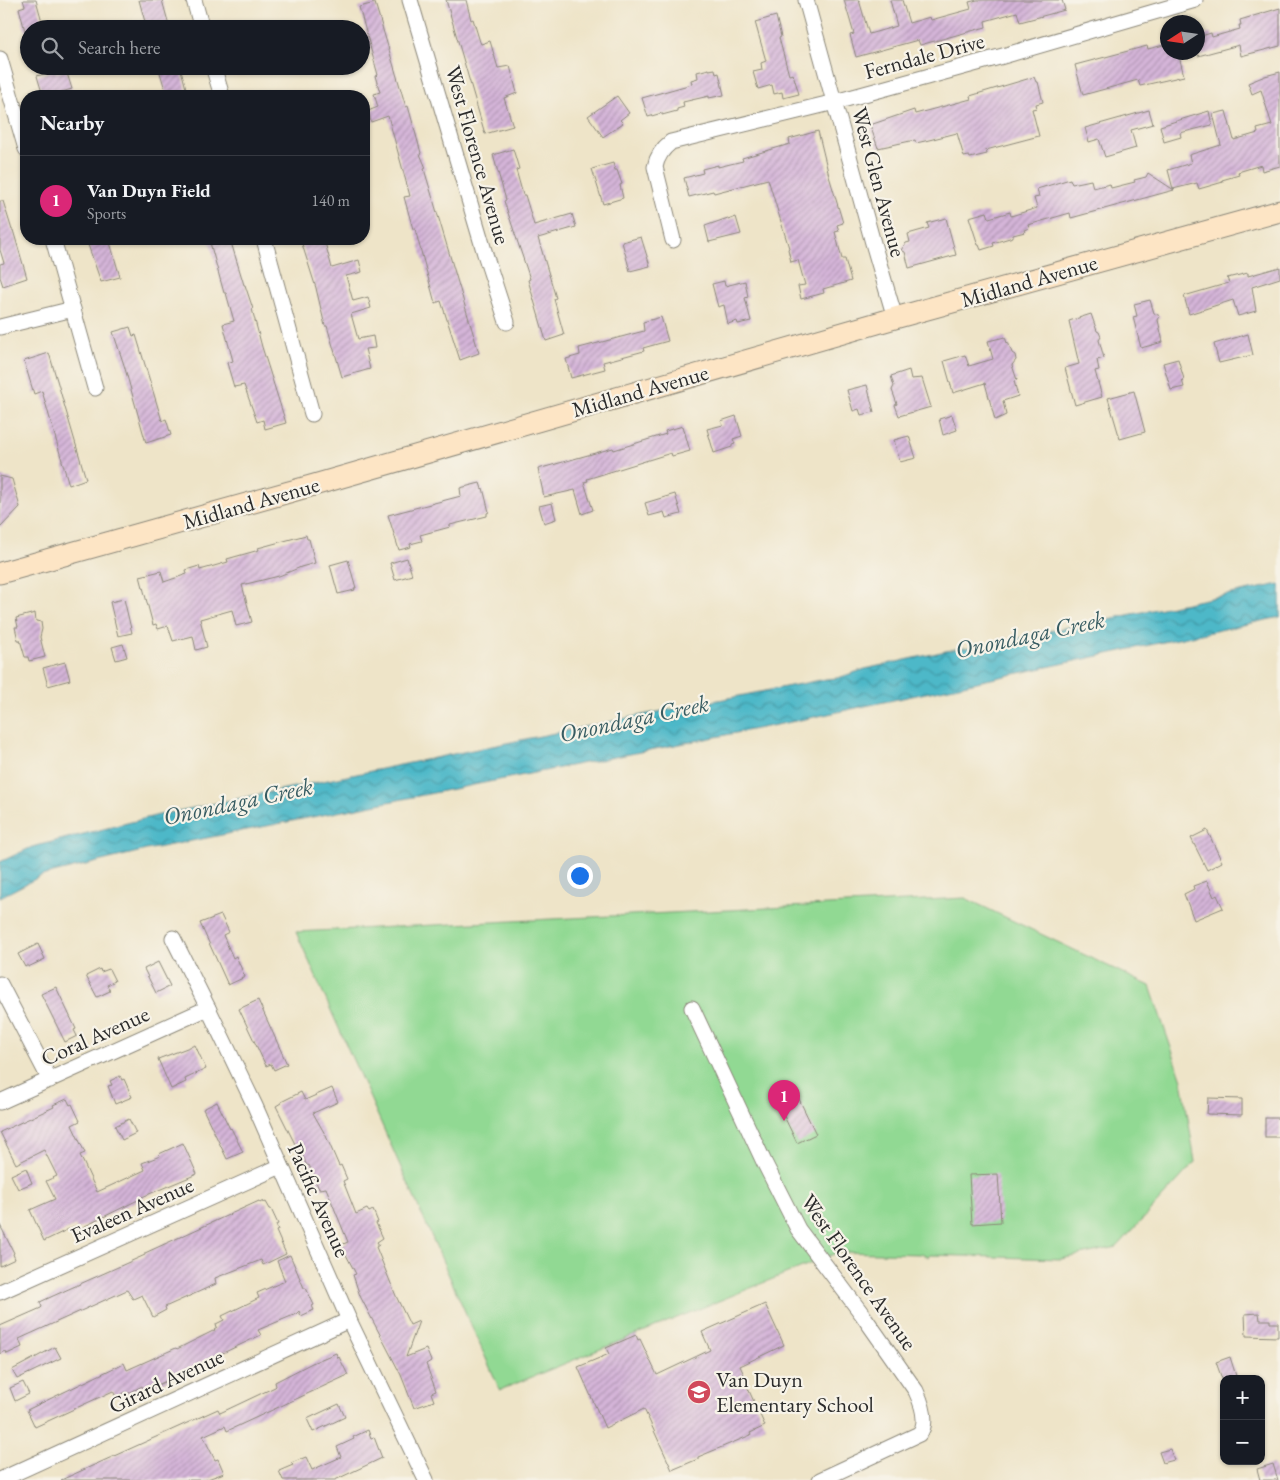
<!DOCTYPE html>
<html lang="en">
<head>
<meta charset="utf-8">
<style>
  body { margin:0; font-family:"EB Garamond",serif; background:#20242c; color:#f1f3f6 }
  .controls { position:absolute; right:15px; bottom:15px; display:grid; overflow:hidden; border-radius:10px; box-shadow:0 1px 4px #0004 }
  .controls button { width:45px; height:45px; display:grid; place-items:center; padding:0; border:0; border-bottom:1px solid #363941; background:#171b24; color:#f1f3f6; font:25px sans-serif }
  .compass { position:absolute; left:1160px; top:15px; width:45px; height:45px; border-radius:50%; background:#171b24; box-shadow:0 1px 4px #0004; rotate:258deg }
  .you { position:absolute; left:579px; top:875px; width:18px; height:18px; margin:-12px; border:4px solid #fff; border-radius:50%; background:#1a73e8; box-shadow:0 0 0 8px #1a73e833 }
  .badge { display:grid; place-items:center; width:32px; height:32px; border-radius:50%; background:#db2777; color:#fff; font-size:16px; font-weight:700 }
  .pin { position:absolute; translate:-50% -41px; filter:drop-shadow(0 1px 2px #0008) }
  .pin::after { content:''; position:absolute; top:26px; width:18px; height:15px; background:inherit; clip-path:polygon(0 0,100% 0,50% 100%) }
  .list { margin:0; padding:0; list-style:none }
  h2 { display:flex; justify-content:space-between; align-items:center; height:65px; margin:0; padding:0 20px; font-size:21px }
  h2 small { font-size:16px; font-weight:400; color:#9ea1a6 }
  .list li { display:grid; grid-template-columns:32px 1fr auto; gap:15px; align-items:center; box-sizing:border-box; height:90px; padding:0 20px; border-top:1px solid #363941 }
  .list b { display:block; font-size:19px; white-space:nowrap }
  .list p { margin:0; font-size:16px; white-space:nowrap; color:#9ea1a6 }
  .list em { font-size:16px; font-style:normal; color:#9ea1a6 }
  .icon { flex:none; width:28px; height:28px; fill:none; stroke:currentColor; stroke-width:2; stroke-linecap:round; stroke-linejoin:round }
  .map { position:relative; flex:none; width:1280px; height:1480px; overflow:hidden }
  .search { position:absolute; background:#171b24; box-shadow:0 1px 4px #0004; left:20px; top:20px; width:350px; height:55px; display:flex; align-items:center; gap:12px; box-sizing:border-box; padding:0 18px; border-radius:28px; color:#9ea1a6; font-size:19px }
  .panel { position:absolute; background:#171b24; box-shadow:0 1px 4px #0004; left:20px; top:90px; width:350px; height:155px; border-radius:20px }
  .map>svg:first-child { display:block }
  .grass { fill:#91d993; stroke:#5e825f }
  .water { fill:url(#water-waves); stroke:#3c727a }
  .building { fill:url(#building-hatch) }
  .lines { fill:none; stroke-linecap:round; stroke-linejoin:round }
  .street-casing { stroke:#8c887a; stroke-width:17 }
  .secondary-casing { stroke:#8c887a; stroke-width:23 }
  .street { stroke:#fff; stroke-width:15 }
  .secondary { stroke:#fde5c5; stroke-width:21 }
  .labels { text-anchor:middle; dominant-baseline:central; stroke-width:4.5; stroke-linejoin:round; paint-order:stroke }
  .street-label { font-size:22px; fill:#2b2b2b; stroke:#f7f3e8 }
  .poi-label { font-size:22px; fill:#2b2b2b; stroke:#f7f3e8; text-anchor:start }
  .water-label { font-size:24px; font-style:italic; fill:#375c62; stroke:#f7f3e8 }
</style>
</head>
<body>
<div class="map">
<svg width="1280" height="1480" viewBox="0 0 1280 1480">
  <defs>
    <pattern id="water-waves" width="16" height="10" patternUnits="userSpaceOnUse" patternTransform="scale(1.25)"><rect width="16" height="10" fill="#4db8c8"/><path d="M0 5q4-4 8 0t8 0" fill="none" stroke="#4096a3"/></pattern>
    <pattern id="building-hatch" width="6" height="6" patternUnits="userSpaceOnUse" patternTransform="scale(1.25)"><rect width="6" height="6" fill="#d5b5d9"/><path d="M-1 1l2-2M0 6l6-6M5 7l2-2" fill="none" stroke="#ad93b0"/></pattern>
  </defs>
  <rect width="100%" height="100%" fill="#f7f3e8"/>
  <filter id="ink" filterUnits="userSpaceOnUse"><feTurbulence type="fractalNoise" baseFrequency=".02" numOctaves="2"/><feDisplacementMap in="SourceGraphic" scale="10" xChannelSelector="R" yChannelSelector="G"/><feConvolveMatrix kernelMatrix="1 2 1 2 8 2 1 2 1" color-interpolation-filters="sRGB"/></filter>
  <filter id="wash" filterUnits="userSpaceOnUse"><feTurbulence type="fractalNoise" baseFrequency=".0096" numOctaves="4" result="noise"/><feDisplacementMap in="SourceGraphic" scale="20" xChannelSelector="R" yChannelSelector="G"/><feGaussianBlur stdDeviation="1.12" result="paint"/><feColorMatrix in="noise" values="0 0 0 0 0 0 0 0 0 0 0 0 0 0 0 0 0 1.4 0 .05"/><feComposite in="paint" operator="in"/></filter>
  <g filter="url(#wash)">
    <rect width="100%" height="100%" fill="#eee4c8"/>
    <!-- grass -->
    <path class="grass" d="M965 898 1150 986 1182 1080 1195 1162 1117 1247 1061 1259 930 1255 928 1257 921 1254 839 1252 500 1390 296 932Z"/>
    <!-- water -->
    <path class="water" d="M1280 584V617L786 723 146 850 41 876 0 897V862L32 847 159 815 632 717 826 679 838 678 865 669 955 649 997 644 1039 633Z"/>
    <g id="blocks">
      <!-- building -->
      <g class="building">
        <path d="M23 0H36L43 25 25 31 19 8 25 6Z"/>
        <path d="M139 0H162L170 29H147Z"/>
        <path d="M446 0H466L471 20 473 19 480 42 481 44 490 41 498 68 510 66 517 93 504 98 513 126 485 134Z"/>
        <path d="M844 0H859L869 34 897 26 890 0H902L909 23 930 17 931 20 971 9 969 2 977 0H1062L1065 10 1020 22 1017 12 985 21 986 27 920 45 918 40 856 57 850 35 854 34Z"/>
        <path d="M375 3 406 107 408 106 421 153 420 154 426 168 424 169 479 353 460 360 441 301 435 303 415 229H413L404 197 410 196 388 116 371 122 368 111 378 107 374 94 380 92 375 76 378 75 359 7Z"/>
        <path d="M1280 8V46L1241 56 1239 45 1198 56V37L1211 33 1212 37 1240 29 1239 25H1241L1240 20Z"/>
        <path d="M776 16 781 37 779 38 789 75 793 74 799 94 783 98 782 92 774 94 772 85 758 89 753 72 762 70 761 63 766 61 755 22Z"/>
        <path d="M1168 44V52H1178L1184 76 1140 86 1138 80 1083 95 1075 65 1147 46 1148 49Z"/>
        <path d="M158 66H180L188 96H167Z"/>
        <path d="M709 69V70L715 69 716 74 719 73 724 95 709 98V96L683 102 684 107 677 109V111L662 115V113L648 117 642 98 692 84 691 80 698 78 697 72Z"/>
        <path d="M55 70 56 73 66 70 72 89 48 96H43L37 76Z"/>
        <path d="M1280 72V166L1262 171 1261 165 1238 172 1239 175 1222 180 1223 182 1199 189 1197 183 1173 189 1168 170 1191 163 1189 155 1221 145 1213 114 1226 111 1234 140 1258 133 1257 129 1272 125 1261 90 1252 94 1248 83 1265 76Z"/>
        <path d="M1034 77 1036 82H1038L1043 102 1036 104 1037 108 1032 109 1039 136 986 150 987 154 970 158 969 156 964 157 957 133 925 141 916 143 915 140 878 148 870 125 914 110 915 114 971 99 970 96Z"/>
        <path d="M617 96 629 113 620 120 623 123 603 137 588 116Z"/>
        <path d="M1149 110 1153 124 1131 130 1136 148 1105 157 1099 139 1089 142 1085 128Z"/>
        <path d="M1209 111 1212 125 1180 133 1181 137 1164 142 1160 126Z"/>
        <path d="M818 131 829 176 843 223 837 225 839 231 835 232 842 259H845L851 281 823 289 824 293 801 299 798 286 805 285 798 260 791 262 788 249 789 248 768 179 714 193 713 191 689 197 684 178 703 173 702 169 718 165V167L743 161 742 158 790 144 789 139Z"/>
        <path d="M513 149 519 169 516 170 523 195H525L534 225 572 214 576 227 538 238 556 298 554 299 564 335 546 341 528 280 530 279 504 201 506 200 493 155Z"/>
        <path d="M613 163 615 170H617L622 184 620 185 623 198 603 204 592 169Z"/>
        <path d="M1148 173 1174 190 1071 218 1070 213 1028 225 1029 228 1024 230 1025 232 1013 235V237L993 243 994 246 981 250 979 245H978L969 217 987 212 989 218 1010 212 1011 216 1037 208 1034 198 1039 197 1037 189 1070 179 1072 184 1091 180 1093 188 1110 184 1111 188 1135 182 1134 180 1146 177Z"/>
        <path d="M0 201H3L12 230H13L27 278 3 286 0 277V264L4 263 0 250Z"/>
        <path d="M736 217 741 234 709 242 705 226 728 218V220Z"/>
        <path d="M946 218 956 255 909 268 905 252 901 250 906 243 910 242 908 234 929 228 927 223Z"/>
        <path d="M641 237 650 266 630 271 622 242Z"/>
        <path d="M86 239H109L120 277 101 282Z"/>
        <path d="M209 239H230L244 285H245L253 309H252L262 347 286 423 265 429 263 420 257 422 244 385 234 387 227 363 233 361 223 324 234 321 226 293H224Z"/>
        <path d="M319 239H324L332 268 359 260 362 272 346 276 353 301 368 297 371 308 351 314 358 339 373 336 375 348 365 349 370 369 342 377 327 326H325L316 288 302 244Z"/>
        <path d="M1280 267V278L1252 287 1256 311 1238 316 1233 300 1189 314 1184 296 1229 283 1227 278 1248 273V276Z"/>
        <path d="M724 281 725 286 745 281 748 297 745 298 751 321 738 324 737 321 728 324 724 305 718 307 712 284Z"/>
        <path d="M1150 300 1154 313 1160 316 1158 320 1163 342 1141 348 1133 317 1137 316 1134 304Z"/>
        <path d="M1091 314 1097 331 1099 332 1101 337 1099 340 1104 358 1097 360 1099 370 1095 371 1102 397 1075 405 1065 368 1079 364 1069 321Z"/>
        <path d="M661 317 668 341 643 348 644 351 603 362 605 369 571 378 566 359 580 355 579 348 644 331 643 322Z"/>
        <path d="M130 327 133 336 136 335 162 421 166 419 171 435 146 443 124 365 113 332Z"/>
        <path d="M1248 334 1253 355 1219 363 1214 344Z"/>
        <path d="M1005 337 1007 343 1008 342 1012 353 1015 355 1016 360 1012 365 1017 380 1014 381 1018 396 1003 401 1006 415 995 420 985 383 953 393 944 361 965 355 969 366 993 359 988 341Z"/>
        <path d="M49 353 86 479 69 485 42 391 34 394 24 361Z"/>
        <path d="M1178 359 1184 379 1182 380 1184 387 1171 390 1163 363Z"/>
        <path d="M909 370 911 379 922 378 931 407 899 416 895 405 897 404 892 390 894 386 891 376Z"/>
        <path d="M867 385 874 412 861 415 859 409 853 411 847 390Z"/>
        <path d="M1134 391 1145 432 1120 439 1108 398Z"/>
        <path d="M952 415 957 430 943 435 939 419Z"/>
        <path d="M736 416 742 436 733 439 735 444 732 445V447L714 453 707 429 723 425 721 421Z"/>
        <path d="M683 426 690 451 672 456 671 453 587 479 588 481 584 482 593 510 582 514 575 490 544 497 538 469 613 448 614 450 666 434 665 431Z"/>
        <path d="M909 436 916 458 900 462 894 440Z"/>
        <path d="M0 476 12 479 20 507 0 528Z"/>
        <path d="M480 483 482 489 483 488 489 512 487 513V516L450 525V527L420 535 422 541 410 544 411 547 399 550 388 515 461 496 460 488Z"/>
        <path d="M675 494 681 514 666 518 664 512 649 516 645 503Z"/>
        <path d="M552 503 556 519 544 523 539 506Z"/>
        <path d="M306 535 307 539H309L315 563 301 567 279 576 242 585 252 622 236 626 232 610 200 619 207 647 196 650 193 636 173 641 168 626 158 629 156 624 153 625 140 576 161 571 164 582 187 574 186 570 199 566 200 570 228 562 227 559 259 550 258 548Z"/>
        <path d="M407 558 412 575 395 580 390 563Z"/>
        <path d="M348 560 356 588H354L355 590 338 594 330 565Z"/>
        <path d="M124 599 132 633 118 636 110 602Z"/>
        <path d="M35 613 36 621 41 622 42 629 40 637 45 657 29 661 28 657H25L20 640H18L15 627H18L16 618Z"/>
        <path d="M123 644 127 657 116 660 112 647Z"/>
        <path d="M65 662 70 680 48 686 43 668Z"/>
        <path d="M1207 830 1222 862 1207 870 1191 838Z"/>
        <path d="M1207 881 1214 897 1217 895 1223 908 1194 920 1184 894 1194 889 1193 886Z"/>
        <path d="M221 915 229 932 223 935 233 958 236 956 245 977 228 985 200 923Z"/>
        <path d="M38 944 45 959 28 967V965L25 967 18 954Z"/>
        <path d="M158 962 170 986 156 993 144 969Z"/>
        <path d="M100 969 101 972 109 969 115 981 107 985 110 991 97 997 86 976Z"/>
        <path d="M56 987 76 1029 74 1030 77 1036 65 1042 41 994Z"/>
        <path d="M258 1000 287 1064 274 1070 271 1064 266 1066 239 1009Z"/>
        <path d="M195 1045 206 1069 185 1079 186 1082 171 1089 158 1059Z"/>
        <path d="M120 1076 122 1080 124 1079 132 1097 115 1104 108 1086 112 1085 110 1081Z"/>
        <path d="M332 1088 338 1102 313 1113 326 1136 339 1166 341 1165 347 1179 343 1181 356 1214 367 1209 369 1212 373 1210 378 1222 376 1223 383 1238 377 1242 379 1245 376 1247 396 1296 410 1325 419 1321 406 1357 426 1349 431 1361 426 1364 436 1391 431 1393 434 1401 414 1408 401 1375 360 1296 353 1275 356 1274 341 1245 348 1242 326 1188 319 1189 309 1165 307 1166 298 1145 296 1146 276 1106 281 1103V1102L301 1092 305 1100Z"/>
        <path d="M798 1097 816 1134 797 1143 779 1106Z"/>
        <path d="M1208 1098 1242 1099V1115L1207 1114Z"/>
        <path d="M67 1099 70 1105 72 1104 80 1121 72 1125 85 1153 80 1155 97 1192 145 1170 142 1163 160 1156 159 1154 183 1143 197 1174 142 1197V1198L77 1230 75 1226 44 1241 30 1210 55 1199 46 1181 57 1176 44 1150 16 1164 0 1132 54 1107 53 1105Z"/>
        <path d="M217 1102 230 1129 231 1128 243 1152 227 1159 203 1109Z"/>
        <rect x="1265" y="1118" width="15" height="19"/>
        <path d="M129 1119 136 1133 122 1140 115 1126Z"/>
        <path d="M26 1168 32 1183 18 1189 11 1175Z"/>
        <path d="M998 1174 1001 1222 972 1224 969 1175Z"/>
        <path d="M259 1201 260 1203 263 1201 264 1203 266 1202 270 1209H271L278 1224 276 1225 278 1230 276 1231 286 1254 263 1265 261 1260 215 1278 216 1284 165 1307 166 1310 153 1317 142 1295 133 1299 127 1290 19 1339 22 1347 7 1354 6 1351 0 1354V1326L41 1308 42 1307 40 1302 53 1296 145 1255V1253Z"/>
        <path d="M0 1225 14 1253 13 1254 15 1259 0 1266Z"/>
        <path d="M290 1255 304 1288H306L314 1305 312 1306 314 1310 301 1316 299 1311 296 1314 258 1330 261 1335 187 1370V1371L145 1391 142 1386 127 1394 126 1392 116 1397 113 1391 35 1427 27 1410 124 1363 127 1370 176 1348 177 1349 215 1330 214 1329 217 1327 216 1324 224 1320 222 1316 259 1298 257 1293 285 1281 277 1261Z"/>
        <path d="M765 1304 784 1345 740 1366 747 1381 746 1384 765 1426 750 1433 751 1435 698 1457V1459L672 1470 644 1409 605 1428 578 1367 609 1354 606 1348 636 1335 638 1340 640 1339 657 1375 710 1350 702 1332Z"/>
        <path d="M1259 1313 1260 1320H1270V1323H1278V1337L1246 1336 1245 1314Z"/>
        <path d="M55 1347 61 1358 17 1379 12 1370Z"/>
        <path d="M336 1353 338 1358 339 1357 348 1375 227 1431 225 1426 203 1436 215 1460 218 1459 224 1473 205 1480H61L218 1409 220 1413 275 1387 276 1386 275 1382 312 1363Z"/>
        <path d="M1230 1357 1237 1379H1222L1216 1362Z"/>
        <path d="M23 1382 29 1394 15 1401 10 1388Z"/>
        <path d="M339 1404 345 1417 313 1432 307 1419Z"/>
        <path d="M368 1430 371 1438 374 1437 382 1458 335 1480H283L279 1471 293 1465 291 1463 306 1457 312 1470 341 1457 337 1447 354 1439 353 1437Z"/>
        <path d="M1170 1449 1174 1460 1163 1463 1159 1452Z"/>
        <path d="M1273 1464 1278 1480H1260L1257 1469Z"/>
      </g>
    </g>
  </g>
  <g filter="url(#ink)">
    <use href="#blocks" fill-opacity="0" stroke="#8c887a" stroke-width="1"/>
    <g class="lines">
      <!-- street casing -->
      <g class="street-casing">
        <g id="street">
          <path d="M194 0 202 29"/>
          <path d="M410 0 485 254 507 322"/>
          <path d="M806 0 873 243 895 318"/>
          <path d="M0 59 26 149"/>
          <path d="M213 66 222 96"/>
          <path d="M53 239 95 388"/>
          <path d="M264 239 312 414"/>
          <path d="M673 240 655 167C657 156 662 149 671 142L835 102 1003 56 1195 0"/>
          <path d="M0 327 73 309"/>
          <path d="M173 938 208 1008 255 1106 349 1320 426 1480"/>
          <path d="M0 984 50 1080"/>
          <path d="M692 1008 764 1162 798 1229 862 1314 916 1391C922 1404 929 1423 919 1434L820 1480"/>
          <path d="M0 1102 208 1008"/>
          <path d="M0 1292 281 1166"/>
          <path d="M0 1480 349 1320"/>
        </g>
      </g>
      <!-- secondary casing -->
      <g class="secondary-casing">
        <path id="secondary" d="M0 573 314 485 895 318 1280 211"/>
      </g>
      <!-- street -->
      <use href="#street" class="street"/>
      <!-- secondary -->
      <use href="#secondary" class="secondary"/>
    </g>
  </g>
  <!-- icons -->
  <defs>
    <g id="school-disc" transform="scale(1.25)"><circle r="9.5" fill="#d1495b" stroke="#f7f3e8"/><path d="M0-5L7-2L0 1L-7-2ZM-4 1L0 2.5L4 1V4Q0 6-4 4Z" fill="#fff"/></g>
  </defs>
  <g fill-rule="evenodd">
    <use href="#school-disc" x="699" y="1392"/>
  </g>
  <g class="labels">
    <!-- street labels -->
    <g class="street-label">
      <text transform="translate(924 56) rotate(-15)">Ferndale Drive</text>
      <text transform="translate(478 155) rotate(74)">West Florence Avenue</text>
      <text transform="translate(879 182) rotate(75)">West Glen Avenue</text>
      <text transform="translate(1029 281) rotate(-16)">Midland Avenue</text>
      <text transform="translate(640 391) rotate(-16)">Midland Avenue</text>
      <text transform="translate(251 503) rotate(-16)">Midland Avenue</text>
      <text transform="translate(95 1036) rotate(-24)">Coral Avenue</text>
      <text transform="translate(319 1200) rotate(66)">Pacific Avenue</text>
      <text transform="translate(132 1210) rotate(-24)">Evaleen Avenue</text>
      <text transform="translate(859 1272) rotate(55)">West Florence Avenue</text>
      <text transform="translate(166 1381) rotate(-25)">Girard Avenue</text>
    </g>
    <!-- poi labels -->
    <g class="poi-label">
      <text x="716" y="1379">Van Duyn<tspan x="716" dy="25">Elementary School</tspan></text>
    </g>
    <!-- water labels -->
    <g class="water-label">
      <text transform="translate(1030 634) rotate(-12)">Onondaga Creek</text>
      <text transform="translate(634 718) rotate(-12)">Onondaga Creek</text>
      <text transform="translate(238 801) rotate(-12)">Onondaga Creek</text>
    </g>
  </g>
</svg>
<div class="controls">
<button>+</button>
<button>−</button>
</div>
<svg class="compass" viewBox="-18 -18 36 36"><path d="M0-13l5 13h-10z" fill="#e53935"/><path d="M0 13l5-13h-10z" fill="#9ea1a6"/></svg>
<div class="you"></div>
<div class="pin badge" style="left:784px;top:1121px">1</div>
<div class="search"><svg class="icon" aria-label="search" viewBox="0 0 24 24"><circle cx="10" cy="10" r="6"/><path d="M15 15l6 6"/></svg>Search here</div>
<section class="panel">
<h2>Nearby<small></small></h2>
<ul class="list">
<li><span class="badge">1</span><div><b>Van Duyn Field</b><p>Sports</p></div><em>140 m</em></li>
</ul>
</section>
</div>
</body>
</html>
